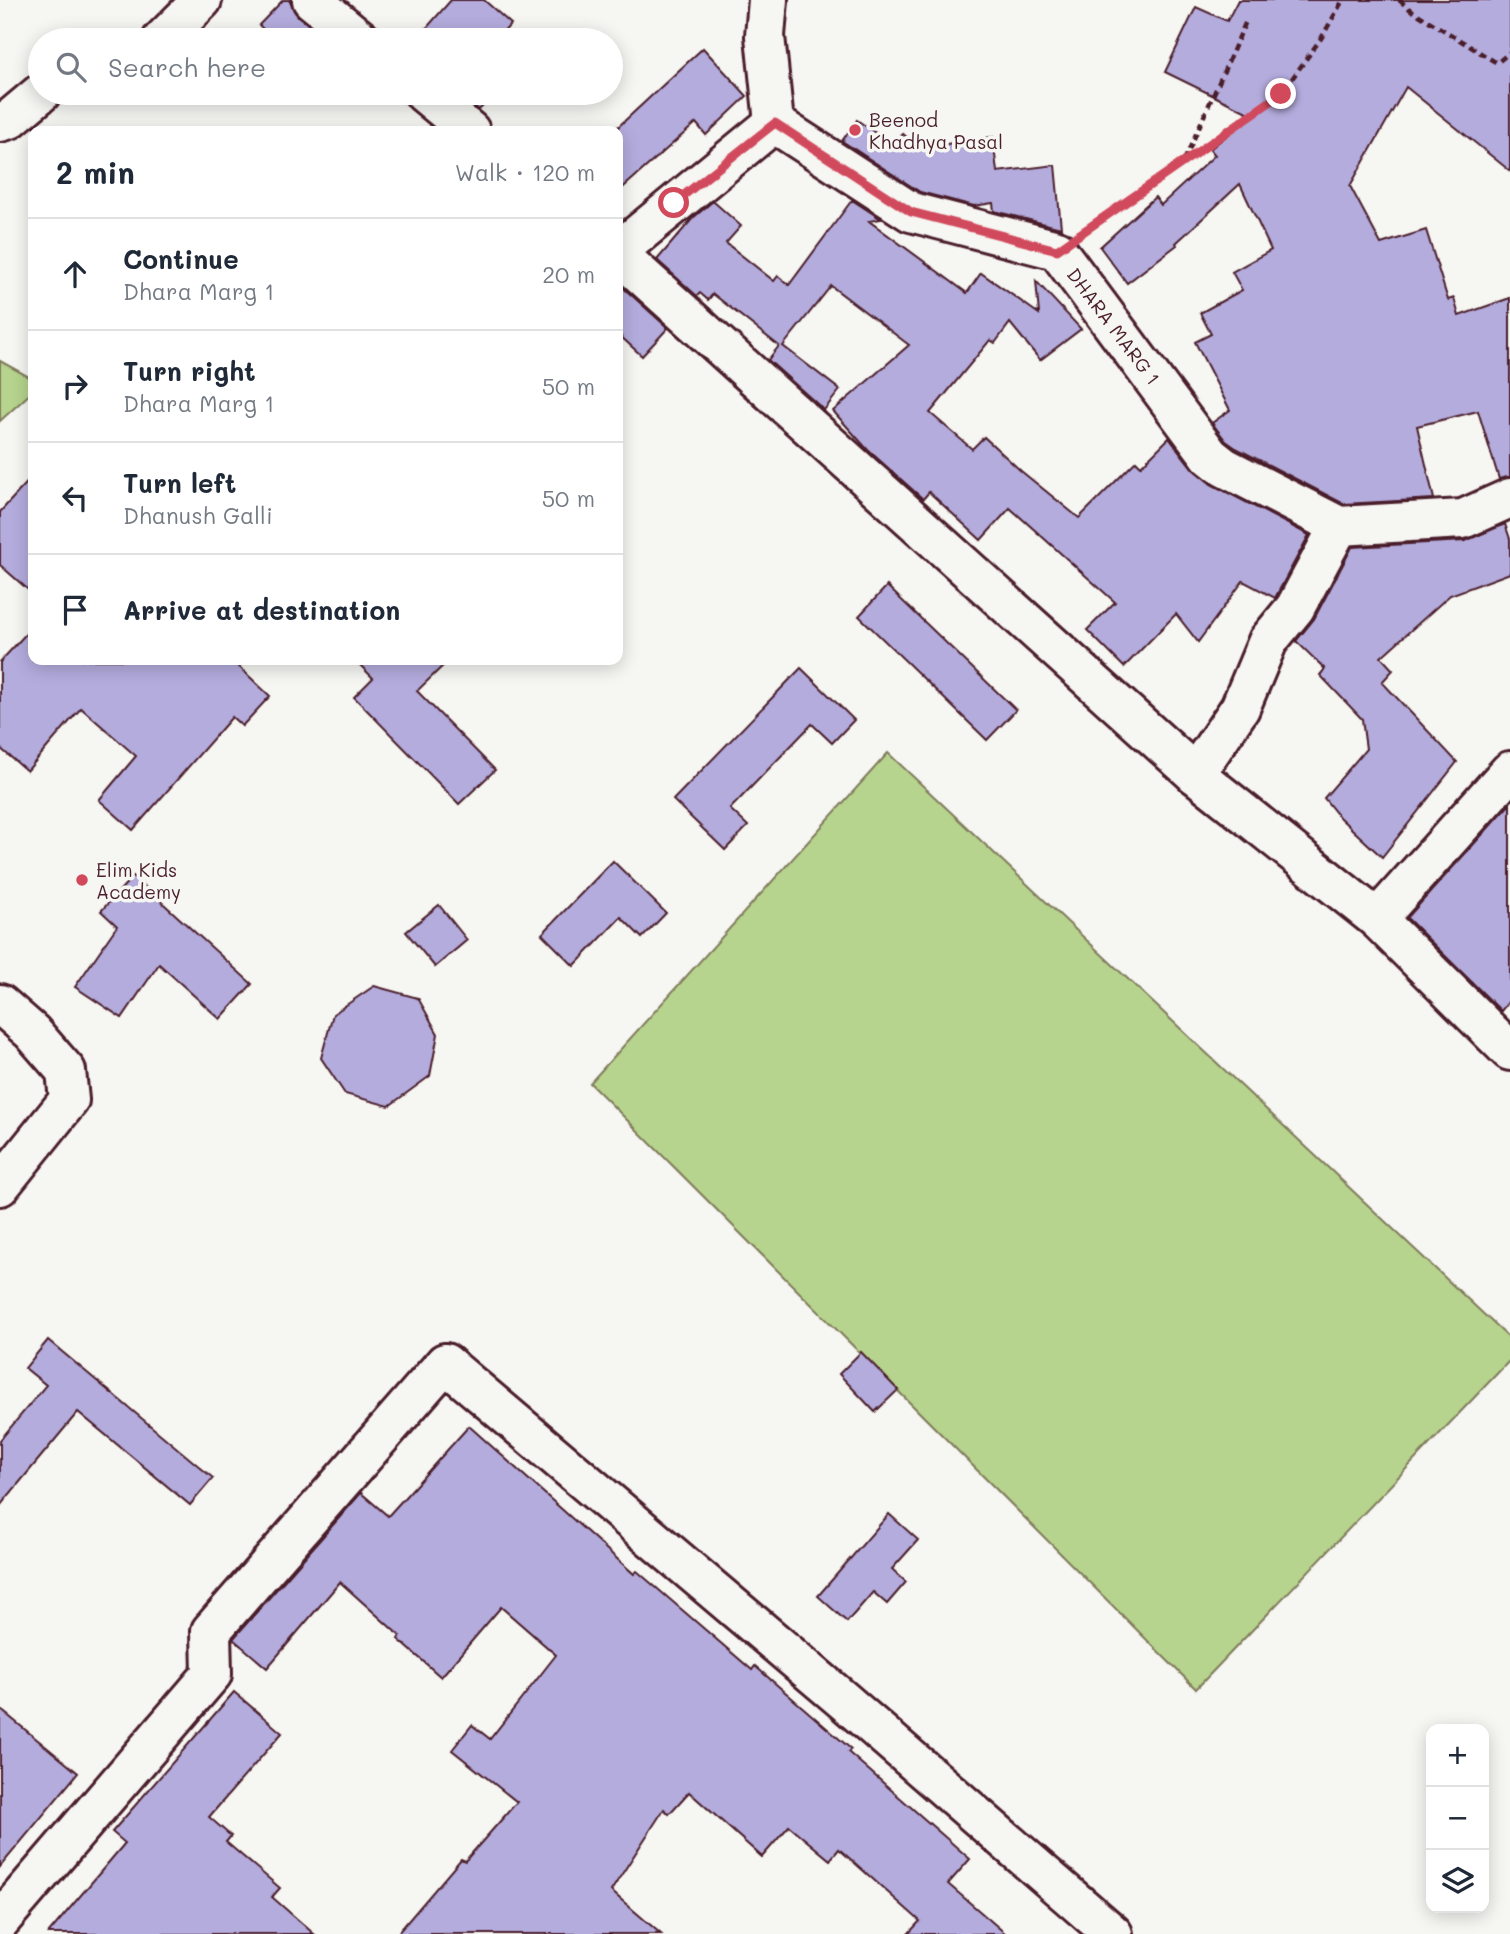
<!DOCTYPE html>
<html lang="en">
<head>
<meta charset="utf-8">
<style>
  body { margin:0; font-family:Mali,sans-serif; background:#f6f6f7; color:#1f2937 }
  .controls { position:absolute; right:21px; bottom:21px; display:grid; overflow:hidden; border-radius:14px; box-shadow:0 4px 18px #0003 }
  .controls button { width:63px; height:63px; display:grid; place-items:center; padding:0; border:0; border-bottom:2px solid #e0e1e3; background:#fff; color:#1f2937; font:35px sans-serif }
  .stop { position:absolute; width:21px; height:21px; margin:-16px; border:5px solid #d1495b; border-radius:50%; background:#fff }
  .stop.end { background:#d1495b; border-color:#fff; box-shadow:0 2px 7px #0008 }
  .list { margin:0; padding:0; list-style:none }
  h2 { display:flex; justify-content:space-between; align-items:center; height:91px; margin:0; padding:0 28px; font-size:30px }
  h2 small { font-size:23px; font-weight:400; color:#747a83 }
  .list li { display:grid; grid-template-columns:46px 1fr auto; gap:21px; align-items:center; box-sizing:border-box; height:112px; padding:0 28px; border-top:2px solid #e0e1e3 }
  .list b { display:block; font-size:26px; white-space:nowrap }
  .list p { margin:0; font-size:23px; white-space:nowrap; color:#747a83 }
  .list em { font-size:23px; font-style:normal; color:#747a83 }
  .icon { flex:none; width:38px; height:38px; fill:none; stroke:currentColor; stroke-width:2; stroke-linecap:round; stroke-linejoin:round }
  .map { position:relative; flex:none; width:1510px; height:1934px; overflow:hidden }
  .search { position:absolute; background:#fff; box-shadow:0 4px 18px #0003; left:28px; top:28px; width:595px; height:77px; display:flex; align-items:center; gap:18px; box-sizing:border-box; padding:0 24px; border-radius:38px; color:#747a83; font-size:26px }
  .panel { position:absolute; background:#fff; box-shadow:0 4px 18px #0003; left:28px; top:126px; width:595px; height:539px; border-radius:14px }
  .map>svg:first-child { display:block }
  .green { fill:#b6d48d; stroke:#807a5c; stroke-width:2 }
  .building { fill:#b4acdd; stroke:#4a1f2b; stroke-width:2 }
  .lines { fill:none; stroke-linecap:round; stroke-linejoin:round }
  .minor-casing { stroke:#4a1f2b; stroke-width:44 }
  .path { stroke:#4a1f2b; stroke-width:4.5; stroke-dasharray:7 5; stroke-linecap:butt }
  .minor { stroke:#f6f6f2; stroke-width:38 }
  .route { stroke:#d1495b; stroke-width:9 }
  .poi-dot { fill:#d1495b; stroke:#f6f6f2; stroke-width:2.5 }
  .labels { text-anchor:middle; dominant-baseline:central; stroke-width:7; stroke-linejoin:round; paint-order:stroke }
  .poi-label { font-size:19px; fill:#4a1f2b; stroke:#f6f6f2; text-anchor:start }
  .street-label { font-size:19px; fill:#4a1f2b; stroke:#f6f6f2 }
</style>
</head>
<body>
<div class="map">
<svg width="1510" height="1934" viewBox="0 0 1510 1934">
  <rect width="100%" height="100%" fill="#f6f6f2"/>
  <filter id="ink" filterUnits="userSpaceOnUse"><feTurbulence type="fractalNoise" baseFrequency=".0143" numOctaves="2"/><feDisplacementMap in="SourceGraphic" scale="14" xChannelSelector="R" yChannelSelector="G"/><feConvolveMatrix kernelMatrix="1 2 1 2 8 2 1 2 1" color-interpolation-filters="sRGB"/></filter>
  <g filter="url(#ink)">
    <!-- green -->
    <g class="green">
      <path d="M0 361 33 379V391L0 421Z"/>
      <path d="M888 753 1510 1339V1360L1196 1689 590 1083Z"/>
    </g>
    <!-- building -->
    <g class="building">
      <path d="M283 0H289L298 16 327 40H274L259 25Z"/>
      <path d="M451 0H484L511 24 496 40H416Z"/>
      <path d="M1238 0H1510V171L1406 87 1350 186 1381 244 1426 230 1448 300 1454 298 1459 316 1510 298V477L1499 479 1478 411 1417 426 1434 499 1344 504 1236 448 1226 441 1212 423 1230 410 1195 342 1211 334 1200 313 1242 290 1232 272 1271 250 1240 184 1176 243 1177 245 1127 283 1100 247 1155 197 1161 205 1215 155 1210 149 1251 114 1165 72 1196 7 1227 21Z"/>
      <path d="M703 48 747 96 706 135 696 123 618 192V127Z"/>
      <path d="M458 93H487L492 97 479 110Z"/>
      <path d="M857 120 893 145 903 134 920 148 993 137 997 172 1055 165 1061 228 994 211 993 203 974 206 920 192 842 141Z"/>
      <path d="M852 200 881 219 869 221 967 293 981 273 1039 314 1036 281 1081 329 1040 360 1010 323 995 343 990 340 930 413 972 449 984 437 1021 471 1079 518 1136 461 1141 466 1169 438 1193 469 1211 484 1309 535 1275 598 1243 581 1198 642 1176 614 1124 667 1087 630 1115 602 1010 508 981 540 929 492 923 499 868 450 833 411 909 345 831 286 783 346 840 390 824 410 768 360 779 346 713 294 708 300 700 293 697 296 657 260 693 218 713 201 741 226 726 243 774 281 778 276 789 285Z"/>
      <path d="M618 283 668 328 642 356 618 334Z"/>
      <path d="M33 476V594L0 565V512Z"/>
      <path d="M1505 524 1510 539V573L1450 595 1381 657 1393 670 1382 682 1457 762 1382 857 1340 818 1324 798 1366 749 1362 719 1320 675 1325 669 1296 641 1314 619 1352 547 1465 541Z"/>
      <path d="M887 586 1016 710 987 740 859 616Z"/>
      <path d="M33 626V660H232L270 696 242 726 232 717 133 830 99 800 136 756 81 708 27 771 0 748V662Z"/>
      <path d="M355 660H449L417 691 495 770 459 804 354 697 373 678Z"/>
      <path d="M801 668 854 720 832 743 812 724 730 809 748 826 725 850 673 800Z"/>
      <path d="M1510 804V1000L1501 1011 1407 918Z"/>
      <path d="M613 861 666 913 642 938 621 917 574 966 542 934Z"/>
      <path d="M133 876 252 984 220 1019 159 964 122 1018 75 987 117 926 101 911Z"/>
      <path d="M439 905 467 940 435 967 406 932Z"/>
      <path d="M374 986 418 998 438 1034 430 1076 389 1106 345 1094 321 1058 333 1014Z"/>
      <path d="M48 1340 213 1478 190 1505 78 1412 0 1506V1440L46 1385 25 1368Z"/>
      <path d="M861 1352 898 1390 875 1412 839 1374Z"/>
      <path d="M469 1426 634 1574 637 1571 752 1670 755 1666 851 1749 848 1752 970 1859 948 1884 1006 1934H908L920 1921 839 1849 830 1860 789 1826 762 1857 689 1792 669 1814 664 1809 611 1891 661 1934H397L461 1859 465 1861 517 1802 452 1750 472 1725 490 1739 556 1655 501 1607 441 1677 398 1639 400 1636 340 1582 267 1668 233 1639 361 1493 388 1516Z"/>
      <path d="M889 1514 918 1540 892 1569 906 1582 887 1604 873 1592 847 1622 818 1596Z"/>
      <path d="M234 1692 282 1733 209 1817 231 1836 226 1842 280 1888 272 1897 314 1934H48L125 1843 112 1832Z"/>
      <path d="M0 1709 78 1773 0 1867Z"/>
    </g>
    <g class="lines">
      <!-- minor casing -->
      <g class="minor-casing">
        <g id="minor">
          <path d="M312 0 361 40"/>
          <path d="M768 0 765 36 774 123"/>
          <path d="M162 40 202 0"/>
          <path d="M424 93 470 131"/>
          <path d="M0 122 10 119 41 93"/>
          <path d="M618 251 774 123 911 212 1057 250 1210 456 1224 467 1339 526 1463 519 1510 498"/>
          <path d="M618 254 1195 774 1377 919 1510 1051"/>
          <path d="M1195 774 1240 708 1268 641 1295 608 1339 526"/>
          <path d="M1377 919 1510 771"/>
          <path d="M0 1004 32 1032 66 1071 69 1100 0 1186"/>
          <path d="M0 1921 212 1674 211 1631 445 1363 843 1700 1113 1934"/>
        </g>
      </g>
      <!-- path -->
      <g class="path">
        <path d="M1399 0 1411 10 1497 63 1510 52"/>
        <path d="M1184 161 1247 19"/>
        <path d="M1089 227 1281 94 1322 37 1343 0"/>
      </g>
      <!-- minor -->
      <use href="#minor" class="minor"/>
    </g>
  </g>
  <g class="lines" filter="url(#ink)">
    <!-- route -->
    <path class="route" d="M674 203 775 123 911 212 1057 250 1281 94"/>
  </g>
  <!-- markers -->
  <g class="poi-dot">
    <circle cx="855" cy="130" r="7"/>
    <circle cx="82" cy="880" r="7"/>
  </g>
  <g class="labels">
    <!-- poi labels -->
    <g class="poi-label">
      <text x="869" y="119">Beenod<tspan x="869" dy="22">Khadhya Pasal</tspan></text>
      <text x="96" y="869">Elim Kids<tspan x="96" dy="22">Academy</tspan></text>
    </g>
    <!-- street labels -->
    <g class="street-label">
      <text transform="translate(1114 326) rotate(53)">DHARA MARG 1</text>
    </g>
  </g>
</svg>
<div class="controls">
<button>+</button>
<button>−</button>
<button><svg class="icon" aria-label="layers" viewBox="0 0 24 24"><path d="M12 4l9 5-9 5-9-5zM3 14l9 5 9-5"/></svg></button>
</div>
<div class="stop" style="left:674px;top:203px"></div>
<div class="stop end" style="left:1281px;top:94px"></div>
<div class="search"><svg class="icon" aria-label="search" viewBox="0 0 24 24"><circle cx="10" cy="10" r="6"/><path d="M15 15l6 6"/></svg>Search here</div>
<section class="panel">
<h2>2 min<small>Walk · 120 m</small></h2>
<ul class="list">
<li><svg class="icon" aria-label="ahead" viewBox="0 0 24 24"><path d="M12 20V5M6 11l6-6 6 6"/></svg><div><b>Continue</b><p>Dhara Marg 1</p></div><em>20 m</em></li>
<li><svg class="icon" aria-label="right" viewBox="0 0 24 24"><path d="M7 20v-9h11M14 6l5 5-5 5"/></svg><div><b>Turn right</b><p>Dhara Marg 1</p></div><em>50 m</em></li>
<li><svg class="icon" aria-label="left" viewBox="0 0 24 24"><path d="M17 20v-9H6M10 6l-5 5 5 5"/></svg><div><b>Turn left</b><p>Dhanush Galli</p></div><em>50 m</em></li>
<li><svg class="icon" aria-label="arrive" viewBox="0 0 24 24"><path d="M6 21V4h12l-3 4 3 4H6"/></svg><div><b>Arrive at destination</b></div></li>
</ul>
</section>
</div>
</body>
</html>
